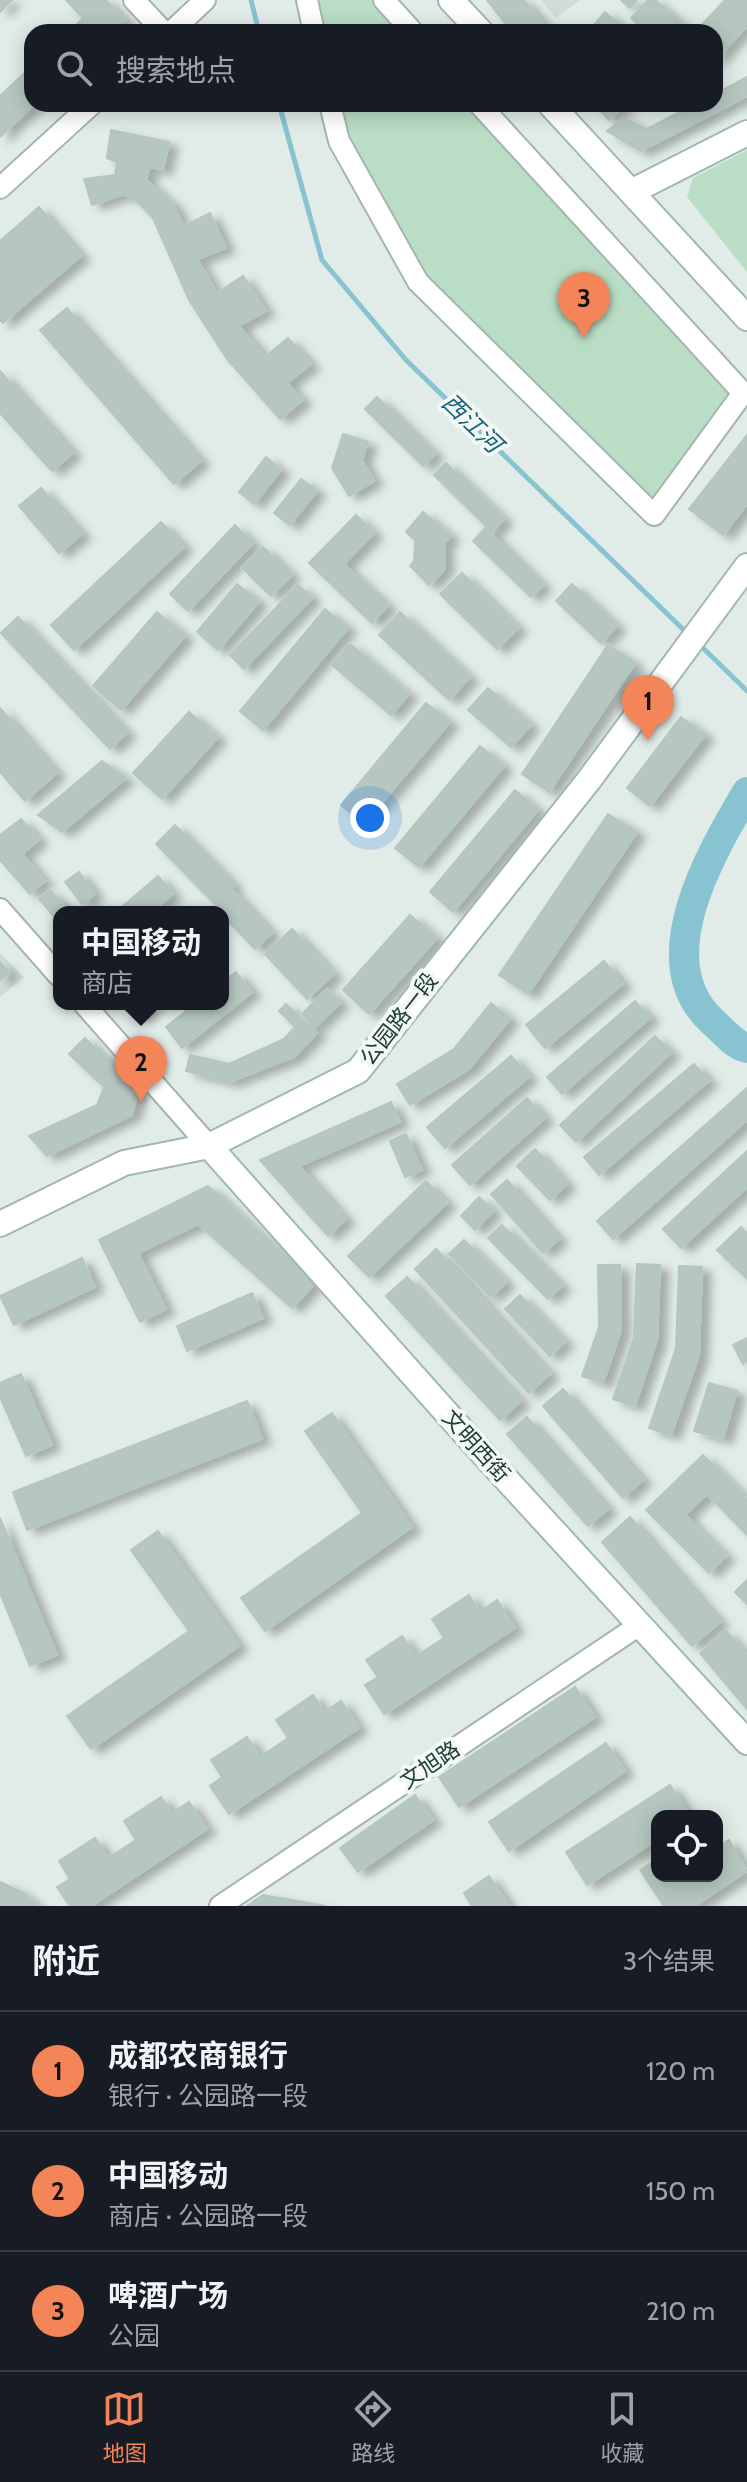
<!DOCTYPE html>
<html lang="zh">
<head>
<meta charset="utf-8">
<style>
  body { margin:0; font-family:Cabin,"Noto Sans SC",sans-serif; background:#242831; color:#f1f3f6 }
  .controls { position:absolute; right:24px; bottom:24px; display:grid; overflow:hidden; border-radius:16px; box-shadow:0 4px 20px #0003 }
  .controls button { width:72px; height:72px; display:grid; place-items:center; padding:0; border:0; border-bottom:2px solid #363941; background:#171b24; color:#f1f3f6; font:40px sans-serif }
  .you { position:absolute; left:370px; top:818px; width:28px; height:28px; margin:-20px; border:6px solid #fff; border-radius:50%; background:#1a73e8; box-shadow:0 0 0 12px #1a73e833 }
  .badge { display:grid; place-items:center; width:52px; height:52px; border-radius:50%; background:#f48558; color:#111; font-size:26px; font-weight:700 }
  .pin { position:absolute; translate:-50% -66px; filter:drop-shadow(0 2px 4px #0008) }
  .pin::after { content:''; position:absolute; top:42px; width:28px; height:24px; background:inherit; clip-path:polygon(0 0,100% 0,50% 100%) }
  .popup { position:absolute; left:53px; top:906px; width:176px; height:104px; box-sizing:border-box; display:grid; place-content:center; border-radius:16px; background:#171b24; filter:drop-shadow(0 2px 6px #0005); font-size:26px; white-space:nowrap; color:#9ea1a6 }
  .popup b { font-size:30px; color:#f1f3f6 }
  .popup::after { content:''; position:absolute; left:50%; top:100%; margin-left:-16px; border:16px solid transparent; border-top-color:#171b24 }
  .list { margin:0; padding:0; list-style:none }
  h2 { display:flex; justify-content:space-between; align-items:center; height:104px; margin:0; padding:0 32px; font-size:34px }
  h2 small { font-size:26px; font-weight:400; color:#9ea1a6 }
  .list li { display:grid; grid-template-columns:52px 1fr auto; gap:24px; align-items:center; box-sizing:border-box; height:120px; padding:0 32px; border-top:2px solid #363941 }
  .list b { display:block; font-size:30px; white-space:nowrap }
  .list p { margin:0; font-size:26px; white-space:nowrap; color:#9ea1a6 }
  .list em { font-size:26px; font-style:normal; color:#9ea1a6 }
  .icon { flex:none; width:44px; height:44px; fill:none; stroke:currentColor; stroke-width:2; stroke-linecap:round; stroke-linejoin:round }
  .map { position:relative; flex:none; width:747px; height:1906px; overflow:hidden }
  .search { position:absolute; background:#171b24; box-shadow:0 4px 20px #0003; left:24px; right:24px; top:24px; height:88px; display:flex; align-items:center; gap:20px; box-sizing:border-box; padding:0 28px; border-radius:24px; color:#9ea1a6; font-size:30px }
  .sheet { height:464px; background:#171b24 }
  nav { display:flex; justify-content:space-around; align-items:center; box-sizing:border-box; height:112px; border-top:2px solid #363941; background:#171b24; font-size:22px; color:#9ea1a6 }
  nav a { display:grid; justify-items:center; gap:4px }
  nav .on { color:#f48558 }
  .map>svg:first-child { display:block }
  .built { fill:#cfdcd7 }
  .green { fill:#baddc5 }
  .lines { fill:none; stroke-linecap:round; stroke-linejoin:round }
  .stream { stroke:#88c3d2; stroke-width:5 }
  .river { stroke:#88c3d2; stroke-width:30 }
  .building { fill:#b6c7c1; stroke:#b4c6bf; stroke-width:2; filter:url(#shadow) }
  .street-casing { stroke:#a4b4af; stroke-width:24 }
  .secondary-casing { stroke:#9fb8b0; stroke-width:28 }
  .street { stroke:#fff; stroke-width:20 }
  .secondary { stroke:#fff; stroke-width:24 }
  .labels { text-anchor:middle; dominant-baseline:central; stroke-width:8; stroke-linejoin:round; paint-order:stroke }
  .street-label { font-size:22px; fill:#213d37; stroke:#f2f8f5 }
  .water-label { font-size:24px; font-style:italic; fill:#1b657a; stroke:#f2f8f5 }
</style>
</head>
<body>
<div class="map">
<svg width="747" height="1906" viewBox="0 0 747 1906">
  <defs>
    <filter id="shadow"><feDropShadow dx="9" dy="5" stdDeviation="4" flood-color="#0004"/></filter>
  </defs>
  <rect width="100%" height="100%" fill="#e1ece8"/>
  <!-- built -->
  <g class="built">
    <path d="M541 0H580L556 18Z"/>
    <path d="M0 953 24 977 0 997Z"/>
  </g>
  <!-- green -->
  <g class="green">
    <path d="M307 0H384L413 32H314Z"/>
    <path d="M330 104H479L743 393 654 515 418 282Z"/>
    <path d="M747 150V272L687 197 693 178Z"/>
  </g>
  <g class="lines">
    <!-- stream -->
    <g class="stream">
      <path d="M251 0 259 32"/>
      <path d="M279 104 322 260 406 360 689 635"/>
      <path d="M699 644 747 691"/>
    </g>
    <!-- river -->
    <path class="river" d="M747 792C711 853 646 962 713 1022 723 1031 734 1045 747 1048"/>
  </g>
  <!-- building -->
  <g class="building">
    <path d="M0 0H12L0 12Z"/>
    <path d="M66 0H106L125 21 113 32H69L83 18Z"/>
    <path d="M487 0H524L550 32H512Z"/>
    <path d="M621 0H637L630 8Z"/>
    <path d="M648 0H655L690 32H646L631 18Z"/>
    <path d="M725 0H747V26L715 60V32H695Z"/>
    <path d="M605 12 628 32H588Z"/>
    <path d="M32 66V104H35L0 137V96Z"/>
    <path d="M747 77V96L641 151 607 131 623 118 647 129 695 104H715V94Z"/>
    <path d="M594 104H626L609 120Z"/>
    <path d="M111 130 169 142 163 170 150 167 146 180 173 204 184 226 210 213 226 248 197 259 217 293 243 276 266 311 239 326 265 357 288 338 311 364 287 383 303 400 280 419 227 359 189 300 153 218 136 200 124 194 92 205 84 179 115 175 117 162 107 158Z"/>
    <path d="M39 207 81 256 3 323 0 320V241Z"/>
    <path d="M67 308 201 461 174 484 40 330Z"/>
    <path d="M0 371 73 453 52 471 0 413Z"/>
    <path d="M377 397 435 454 423 466 365 409Z"/>
    <path d="M343 434 368 442 362 460 374 481 349 496 332 468Z"/>
    <path d="M747 435V504L723 535 689 509Z"/>
    <path d="M266 457 281 470 254 504 239 492Z"/>
    <path d="M446 463 504 519 492 532 434 475Z"/>
    <path d="M301 479 317 491 290 525 274 513Z"/>
    <path d="M41 488 82 534 59 553 19 506Z"/>
    <path d="M423 512 451 536 444 543 445 569 429 585 410 566 414 561 415 540 406 532Z"/>
    <path d="M356 515 374 533 344 564 388 606 372 623 309 563Z"/>
    <path d="M161 522 184 547 74 650 51 625Z"/>
    <path d="M235 525 253 543 188 611 170 594Z"/>
    <path d="M485 528 543 585 531 597 473 541Z"/>
    <path d="M263 547 292 575 271 596 242 568Z"/>
    <path d="M462 573 518 628 497 649 440 594Z"/>
    <path d="M237 584 259 602 218 650 197 632Z"/>
    <path d="M572 584 617 626 601 643 556 601Z"/>
    <path d="M298 585 312 598 244 669 230 655Z"/>
    <path d="M325 609 348 628 263 730 240 711Z"/>
    <path d="M157 612 185 636 121 710 93 686Z"/>
    <path d="M400 612 470 677 449 700 379 635Z"/>
    <path d="M18 617 127 733 110 749 1 633Z"/>
    <path d="M350 644 409 694 391 715 332 665Z"/>
    <path d="M608 645 635 663 549 792 522 774Z"/>
    <path d="M488 688 531 725 511 747 468 710Z"/>
    <path d="M426 703 450 722 364 824 341 805Z"/>
    <path d="M0 708 57 773 25 801 0 772Z"/>
    <path d="M189 712 218 737 162 799 133 773Z"/>
    <path d="M681 717 705 735 650 806 627 788Z"/>
    <path d="M480 746 504 766 419 867 395 848Z"/>
    <path d="M102 761 126 778 62 832 38 815Z"/>
    <path d="M515 790 538 810 453 912 430 892Z"/>
    <path d="M608 814 637 832 528 994 499 975Z"/>
    <path d="M21 819 39 840 22 854 45 881 30 894 0 860V835Z"/>
    <path d="M175 825 234 885 215 904 156 844Z"/>
    <path d="M79 872 95 894 82 904 65 882Z"/>
    <path d="M158 876 173 894 152 912H116Z"/>
    <path d="M50 890 69 912H59V922L39 899Z"/>
    <path d="M233 891 272 933 255 949 215 907Z"/>
    <path d="M410 915 437 938 369 1014 343 990Z"/>
    <path d="M292 929 334 974 307 999 265 954Z"/>
    <path d="M604 961 623 984 545 1048 526 1025Z"/>
    <path d="M0 962 9 973 0 980Z"/>
    <path d="M236 972 252 992 182 1048 166 1027 195 1004H223V982Z"/>
    <path d="M327 989 340 1003 315 1027 302 1014Z"/>
    <path d="M635 1001 650 1018 562 1094 547 1077Z"/>
    <path d="M491 1003 510 1019 469 1069 410 1105 397 1084 454 1049Z"/>
    <path d="M129 1004H155L141 1017Z"/>
    <path d="M286 1004 317 1033 294 1057 230 1082 186 1071 190 1055 229 1064 284 1039 295 1027 279 1011Z"/>
    <path d="M655 1036 671 1053 576 1142 560 1125Z"/>
    <path d="M85 1038 138 1090 132 1115 47 1156 29 1136 97 1105 104 1087 69 1054Z"/>
    <path d="M511 1056 529 1077 445 1148 427 1127Z"/>
    <path d="M694 1064 709 1081 599 1175 584 1157Z"/>
    <path d="M747 1088V1120L613 1239 597 1221Z"/>
    <path d="M527 1098 545 1118 470 1185 452 1165Z"/>
    <path d="M391 1102 400 1122 299 1166 346 1219 328 1236 260 1160Z"/>
    <path d="M406 1134 422 1170 405 1177 390 1141Z"/>
    <path d="M535 1149 567 1184 550 1200 517 1166Z"/>
    <path d="M747 1151V1187L681 1248 663 1229Z"/>
    <path d="M507 1180 559 1239 543 1253 491 1194Z"/>
    <path d="M426 1181 447 1203 369 1277 348 1256Z"/>
    <path d="M208 1186 315 1283 292 1308 198 1224 138 1253 166 1309 140 1322 99 1240Z"/>
    <path d="M479 1197 493 1211 475 1230 461 1216Z"/>
    <path d="M502 1225 562 1286 548 1299 488 1238Z"/>
    <path d="M741 1227 747 1233V1279L717 1250Z"/>
    <path d="M464 1240 506 1282 491 1297 449 1254Z"/>
    <path d="M436 1249 550 1374 529 1393 415 1269Z"/>
    <path d="M82 1258 95 1287 14 1325 0 1296Z"/>
    <path d="M637 1264 660 1265 657 1340 635 1406 613 1399 634 1337Z"/>
    <path d="M598 1265H620L621 1330 603 1383 582 1376 599 1327Z"/>
    <path d="M679 1266 702 1267 699 1355 671 1435 649 1428 676 1348Z"/>
    <path d="M407 1277 521 1401 500 1420 386 1296Z"/>
    <path d="M252 1293 263 1318 187 1351 177 1326Z"/>
    <path d="M520 1295 565 1342 550 1356 505 1309Z"/>
    <path d="M747 1338V1361L743 1364 733 1345Z"/>
    <path d="M21 1374 52 1445 26 1456 0 1397V1383Z"/>
    <path d="M709 1383 737 1391 723 1439 694 1431Z"/>
    <path d="M563 1389 643 1480 623 1498 543 1406Z"/>
    <path d="M247 1401 262 1439 27 1530 13 1492Z"/>
    <path d="M332 1413 412 1527 265 1631 241 1598 362 1513 305 1431Z"/>
    <path d="M527 1417 608 1509 588 1526 507 1434Z"/>
    <path d="M703 1455 747 1499V1535L707 1494 685 1515 726 1556 709 1573 646 1510Z"/>
    <path d="M630 1517 720 1622 692 1646 602 1542Z"/>
    <path d="M0 1518 57 1655 30 1666 0 1593Z"/>
    <path d="M158 1531 239 1646 91 1749 67 1716 189 1631 131 1550Z"/>
    <path d="M747 1580V1604L735 1592Z"/>
    <path d="M469 1595 480 1612 497 1600 515 1628 384 1714 365 1685 378 1677 366 1660 402 1636 416 1656 444 1638 432 1619Z"/>
    <path d="M726 1631 747 1655V1709L700 1653Z"/>
    <path d="M575 1687 595 1717 459 1807 439 1777Z"/>
    <path d="M313 1695 324 1712 341 1701 359 1728 229 1814 210 1786 222 1777 211 1760 247 1737 260 1757 288 1738 276 1720Z"/>
    <path d="M606 1743 625 1771 509 1851 489 1822Z"/>
    <path d="M670 1785 690 1816H657V1840L587 1885 566 1852Z"/>
    <path d="M415 1795 433 1820 358 1872 340 1848Z"/>
    <path d="M161 1797 172 1813 189 1802 207 1829 91 1906H70L57 1887 70 1879 59 1861 95 1838 108 1858 136 1840 124 1821Z"/>
    <path d="M729 1840 747 1871 695 1906H664L640 1870 657 1859V1876H717V1848Z"/>
    <path d="M489 1876 509 1906H472L464 1893Z"/>
    <path d="M0 1882 22 1892 38 1906H0Z"/>
    <path d="M263 1895 326 1906H247Z"/>
  </g>
  <g class="lines">
    <!-- street casing -->
    <g class="street-casing">
      <g id="street">
        <path d="M134 0 164 32"/>
        <path d="M307 0 314 32"/>
        <path d="M384 0 413 32"/>
        <path d="M171 32 205 0"/>
        <path d="M330 104 339 141 418 282 654 515 743 393 479 104"/>
        <path d="M0 188 92 104"/>
        <path d="M0 909 59 976"/>
        <path d="M84 1004 209 1146"/>
        <path d="M220 1906 641 1624"/>
      </g>
    </g>
    <!-- secondary casing -->
    <g class="secondary-casing">
      <g id="secondary">
        <path d="M451 0 481 32"/>
        <path d="M550 104 747 318"/>
        <path d="M633 191 747 133"/>
        <path d="M209 1146 484 1455 747 1742"/>
        <path d="M0 1224 124 1163 209 1146 358 1071 589 780 747 566"/>
      </g>
    </g>
    <!-- street -->
    <use href="#street" class="street"/>
    <!-- secondary -->
    <use href="#secondary" class="secondary"/>
  </g>
  <g class="labels">
    <!-- street labels -->
    <g class="street-label">
      <text transform="translate(399 1019) rotate(-52)">公园路一段</text>
      <text transform="translate(476 1446) rotate(48)">文明西街</text>
      <text transform="translate(430 1765) rotate(-34)">文旭路</text>
    </g>
    <!-- water labels -->
    <g class="water-label">
      <text transform="translate(472 423) rotate(44)">西江河</text>
    </g>
  </g>
</svg>
<div class="controls">
<button><svg class="icon" aria-label="locate" viewBox="0 0 24 24"><circle cx="12" cy="12" r="6"/><path d="M12 2v4M12 18v4M2 12h4M18 12h4"/></svg></button>
</div>
<div class="you"></div>
<div class="pin badge" style="left:648px;top:741px">1</div>
<div class="pin badge" style="left:141px;top:1102px">2</div>
<div class="popup"><b>中国移动</b>商店</div>
<div class="pin badge" style="left:584px;top:338px">3</div>
<div class="search"><svg class="icon" aria-label="search" viewBox="0 0 24 24"><circle cx="10" cy="10" r="6"/><path d="M15 15l6 6"/></svg>搜索地点</div>
</div>
<section class="sheet">
<h2>附近<small>3个结果</small></h2>
<ul class="list">
<li><span class="badge">1</span><div><b>成都农商银行</b><p>银行 · 公园路一段</p></div><em>120 m</em></li>
<li><span class="badge">2</span><div><b>中国移动</b><p>商店 · 公园路一段</p></div><em>150 m</em></li>
<li><span class="badge">3</span><div><b>啤酒广场</b><p>公园</p></div><em>210 m</em></li>
</ul>
</section>
<nav>
<a class="on"><svg class="icon" aria-label="map" viewBox="0 0 24 24"><path d="M3 6l6-2 6 2 6-2v14l-6 2-6-2-6 2zM9 4v14M15 6v14"/></svg>地图</a>
<a><svg class="icon" aria-label="directions" viewBox="0 0 24 24"><path d="M12 3l9 9-9 9-9-9zM9 14v-3h6M13 9l2 2-2 2"/></svg>路线</a>
<a><svg class="icon" aria-label="saved" viewBox="0 0 24 24"><path d="M7 4h10v16l-5-4-5 4z"/></svg>收藏</a>
</nav>
</body>
</html>
